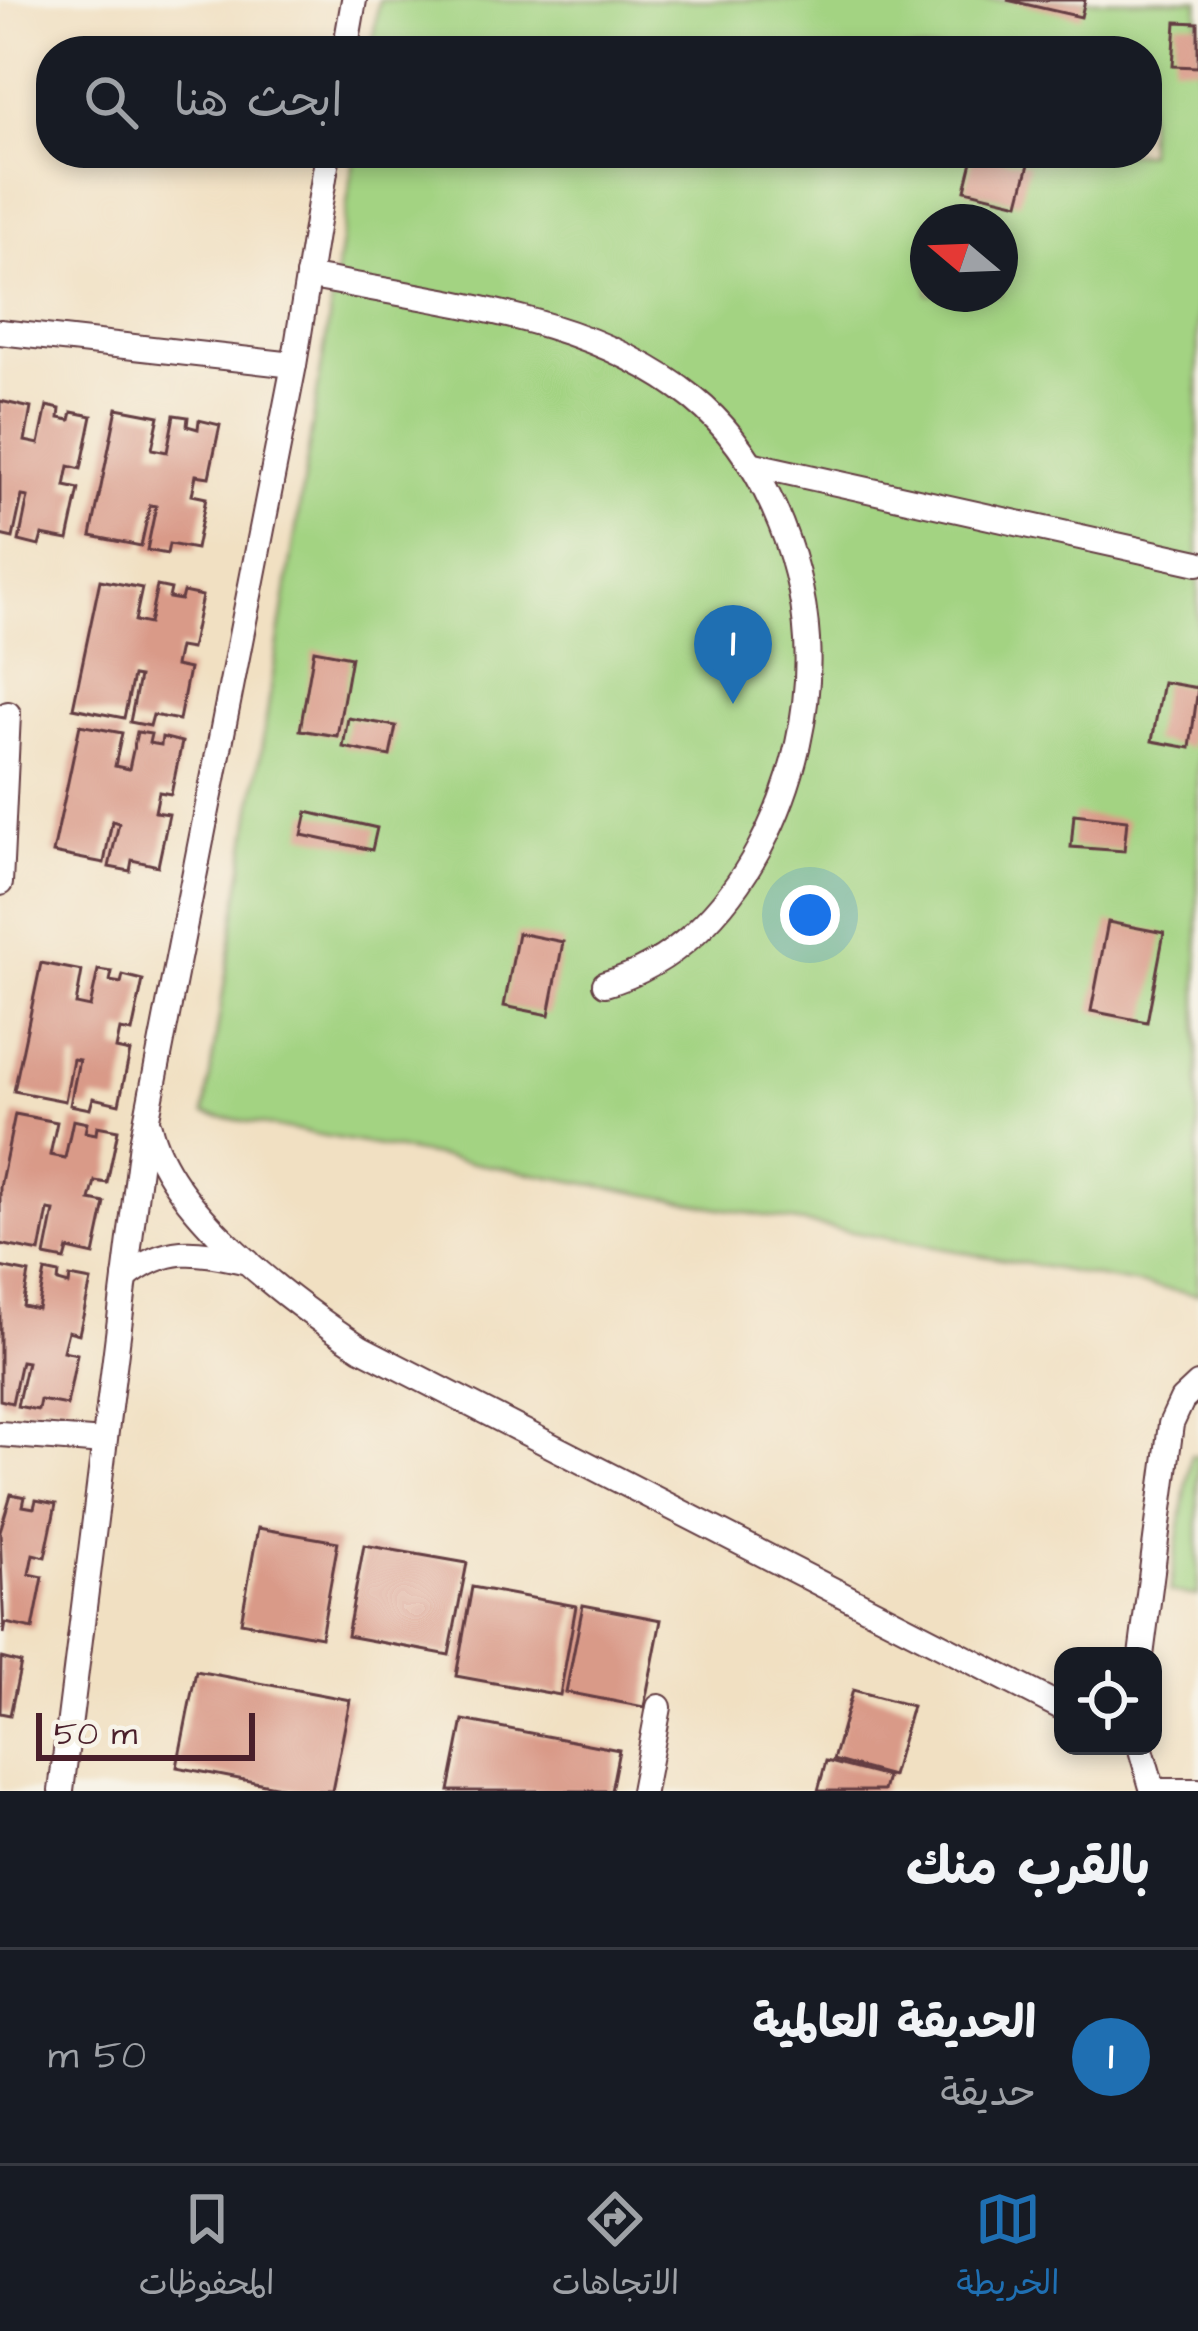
<!DOCTYPE html>
<html lang="ar">
<head>
<meta charset="utf-8">
<style>
  body { margin:0; font-family:"Architects Daughter","Playpen Sans Arabic",sans-serif; background:#242831; color:#f1f3f6; direction:rtl }
  .controls { position:absolute; right:36px; bottom:36px; display:grid; overflow:hidden; border-radius:24px; box-shadow:0 6px 18px #0003 }
  .controls button { width:108px; height:108px; display:grid; place-items:center; padding:0; border:0; border-bottom:3px solid #363941; background:#171b24; color:#f1f3f6; font:60px sans-serif }
  .compass { position:absolute; left:910px; top:204px; width:108px; height:108px; border-radius:50%; background:#171b24; box-shadow:0 6px 18px #0003; rotate:289deg }
  .scale { position:absolute; left:36px; bottom:30px; width:219px; box-sizing:border-box; padding-left:12px; border:6px solid #4a1f2b; border-top:0; font-size:33px; line-height:42px; white-space:nowrap; color:#4a1f2b; -webkit-text-stroke:9px #f7f3e8; paint-order:stroke }
  .you { position:absolute; left:810px; top:915px; width:42px; height:42px; margin:-30px; border:9px solid #fff; border-radius:50%; background:#1a73e8; box-shadow:0 0 0 18px #1a73e833 }
  .badge { display:grid; place-items:center; width:78px; height:78px; border-radius:50%; background:#1f6fb2; color:#fff; font-size:39px; font-weight:700 }
  .pin { position:absolute; translate:-50% -99px; filter:drop-shadow(0 3px 6px #0008) }
  .pin::after { content:''; position:absolute; top:63px; width:42px; height:36px; background:inherit; clip-path:polygon(0 0,100% 0,50% 100%) }
  .list { margin:0; padding:0; list-style:none }
  h2 { display:flex; justify-content:space-between; align-items:center; height:156px; margin:0; padding:0 48px; font-size:51px }
  h2 small { font-size:39px; font-weight:400; color:#9ea1a6 }
  .list li { display:grid; grid-template-columns:78px 1fr auto; gap:36px; align-items:center; box-sizing:border-box; height:216px; padding:0 48px; border-top:3px solid #363941 }
  .list b { display:block; font-size:45px; white-space:nowrap }
  .list p { margin:0; font-size:39px; white-space:nowrap; color:#9ea1a6 }
  .list em { font-size:39px; font-style:normal; color:#9ea1a6 }
  .icon { flex:none; width:66px; height:66px; fill:none; stroke:currentColor; stroke-width:2; stroke-linecap:round; stroke-linejoin:round }
  .map { position:relative; flex:none; width:1198px; height:1791px; overflow:hidden; direction:ltr }
  .search { position:absolute; background:#171b24; box-shadow:0 6px 18px #0003; left:36px; right:36px; top:36px; height:132px; display:flex; align-items:center; gap:30px; box-sizing:border-box; padding:0 42px; border-radius:48px; color:#9ea1a6; font-size:45px }
  .sheet { height:372px; background:#171b24 }
  nav { display:flex; justify-content:space-around; align-items:center; box-sizing:border-box; height:168px; border-top:3px solid #363941; background:#171b24; font-size:33px; color:#9ea1a6 }
  nav a { display:grid; justify-items:center; gap:6px }
  nav .on { color:#1f6fb2 }
  .map>svg:first-child { display:block }
  .green { fill:#a3d382; stroke:#767956; stroke-width:3; fill-rule:evenodd }
  .building { fill:#d99a88 }
  .lines { fill:none; stroke-linecap:round; stroke-linejoin:round }
  .minor-casing { stroke:#633c42; stroke-width:28 }
  .minor { stroke:#fff; stroke-width:24 }
</style>
</head>
<body>
<div class="map">
<svg width="1198" height="1791" viewBox="0 0 1198 1791">
  <rect width="100%" height="100%" fill="#f7f3e8"/>
  <filter id="ink" filterUnits="userSpaceOnUse"><feTurbulence type="fractalNoise" baseFrequency=".00833" numOctaves="2"/><feDisplacementMap in="SourceGraphic" scale="24" xChannelSelector="R" yChannelSelector="G"/><feConvolveMatrix kernelMatrix="1 2 1 2 8 2 1 2 1" color-interpolation-filters="sRGB"/></filter>
  <filter id="wash" filterUnits="userSpaceOnUse"><feTurbulence type="fractalNoise" baseFrequency=".004" numOctaves="4" result="noise"/><feDisplacementMap in="SourceGraphic" scale="48" xChannelSelector="R" yChannelSelector="G"/><feGaussianBlur stdDeviation="2.7" result="paint"/><feColorMatrix in="noise" values="0 0 0 0 0 0 0 0 0 0 0 0 0 0 0 0 0 1.4 0 .05"/><feComposite in="paint" operator="in"/></filter>
  <g filter="url(#wash)">
    <rect width="100%" height="100%" fill="#f1e0c2"/>
    <!-- green -->
    <g class="green">
      <path d="M379 0H1198V1295L204 1114 355 153H1147V51H371ZM928 222H1000V294H928Z"/>
      <path d="M1191 1455 1198 1456V1596L1170 1592Z"/>
    </g>
    <g id="blocks">
      <!-- building -->
      <g class="building">
        <path d="M1007 0H1085L1081 17Z"/>
        <path d="M1176 22 1198 23V67L1173 66Z"/>
        <path d="M974 153 1029 164 1019 203 965 190Z"/>
        <path d="M0 401 31 408 25 441 39 444 47 406 60 409 59 418 70 420 72 412 92 416 81 469 69 466 65 486 79 489 68 540 42 535 39 546 19 541 28 497 22 496 13 538 0 535Z"/>
        <path d="M117 408 159 416 152 449 167 452 174 415 188 417 187 426 198 429 199 420 220 425 209 477 196 475 192 495 206 498 196 549 169 544 167 554 147 550 156 506 150 505 141 546 91 536Z"/>
        <path d="M100 580 142 588 135 621 149 624 157 586 171 589 169 598 181 600 183 592 202 596 191 649 179 647 175 666 189 669 179 720 153 715 150 726 130 722 139 677 133 676 124 718 73 708Z"/>
        <path d="M314 650 351 657 337 736 300 730Z"/>
        <path d="M1163 682 1198 688 1190 748 1152 741Z"/>
        <path d="M348 718 396 726 390 756 343 747Z"/>
        <path d="M80 725 122 733 115 766 129 769 137 732 151 734 149 743 161 745 162 737 182 742 171 794 159 792 155 812 169 814 158 866 132 860 130 871 109 867 119 823 112 821 104 863 53 853Z"/>
        <path d="M307 812 377 828 372 850 302 835Z"/>
        <path d="M1074 814 1127 820 1124 851 1071 847Z"/>
        <path d="M1108 922 1164 933 1147 1022 1091 1011Z"/>
        <path d="M518 933 563 942 549 1015 504 1006Z"/>
        <path d="M41 963 82 971 76 1004 90 1007 98 970 112 972 110 981 121 983 123 975 143 980 132 1032 120 1030 116 1049 130 1052 119 1104 93 1098 90 1109 70 1105 79 1060 73 1059 65 1101 14 1091Z"/>
        <path d="M15 1114 57 1122 50 1155 65 1158 73 1120 87 1123 85 1132 96 1134 97 1126 118 1130 107 1183 95 1181 90 1200 105 1203 94 1255 68 1249 65 1260 45 1256 54 1211 48 1210 40 1252 0 1244V1187Z"/>
        <path d="M0 1267 29 1273 23 1306 38 1309 45 1271 59 1274 58 1282 69 1285 70 1277 91 1281 79 1334 68 1331 63 1351 77 1354 67 1405 40 1400 38 1410 17 1406 27 1362 21 1361 12 1403 0 1400Z"/>
        <path d="M11 1494 25 1497 23 1506 34 1508 36 1500 56 1504 45 1557 33 1554 29 1574 43 1577 33 1629 6 1623 4 1634 0 1531Z"/>
        <path d="M258 1528 338 1542 321 1637 241 1622Z"/>
        <path d="M364 1545 467 1563 449 1655 347 1636Z"/>
        <path d="M472 1587 576 1606 560 1695 456 1676Z"/>
        <path d="M583 1605 661 1620 644 1707 566 1692Z"/>
        <path d="M1 1658 21 1663 10 1715 0 1713Z"/>
        <path d="M196 1671 350 1700 332 1791H301L177 1767Z"/>
        <path d="M853 1690 912 1706 892 1776 833 1760Z"/>
        <path d="M463 1720 619 1750 611 1791H449Z"/>
        <path d="M826 1761 887 1777 883 1791H818Z"/>
      </g>
    </g>
  </g>
  <g filter="url(#ink)">
    <use href="#blocks" fill-opacity="0" stroke="#633c42" stroke-width="3"/>
    <g class="lines">
      <!-- minor casing -->
      <g class="minor-casing">
        <g id="minor">
          <path d="M345 51 354 0"/>
          <path d="M308 276C438 303 587 313 694 399 761 453 802 554 807 640 815 772 741 946 605 984"/>
          <path d="M0 332 294 365"/>
          <path d="M750 464 1198 563"/>
          <path d="M0 883 8 714"/>
          <path d="M149 1126C168 1211 291 1302 361 1348L1063 1708"/>
          <path d="M125 1278C168 1243 197 1251 248 1262"/>
          <path d="M0 1434 104 1442"/>
          <path d="M1141 1656 1171 1424 1182 1400 1198 1385"/>
          <path d="M1140 1746 1153 1791"/>
          <path d="M61 1791 142 1143 294 365 328 153"/>
          <path d="M643 1791 659 1707"/>
          <path d="M1162 1791H1198"/>
        </g>
      </g>
      <!-- minor -->
      <use href="#minor" class="minor"/>
    </g>
  </g>
</svg>
<div class="controls">
<button><svg class="icon" aria-label="locate" viewBox="0 0 24 24"><circle cx="12" cy="12" r="6"/><path d="M12 2v4M12 18v4M2 12h4M18 12h4"/></svg></button>
</div>
<svg class="compass" viewBox="-18 -18 36 36"><path d="M0-13l5 13h-10z" fill="#e53935"/><path d="M0 13l5-13h-10z" fill="#9ea1a6"/></svg>
<div class="scale">50 m</div>
<div class="you"></div>
<div class="pin badge" style="left:733px;top:704px">1</div>
<div class="search"><svg class="icon" aria-label="search" viewBox="0 0 24 24"><circle cx="10" cy="10" r="6"/><path d="M15 15l6 6"/></svg>ابحث هنا</div>
</div>
<section class="sheet">
<h2>بالقرب منك<small></small></h2>
<ul class="list">
<li><span class="badge">1</span><div><b>الحديقة العالمية</b><p>حديقة</p></div><em>50 m</em></li>
</ul>
</section>
<nav>
<a class="on"><svg class="icon" aria-label="map" viewBox="0 0 24 24"><path d="M3 6l6-2 6 2 6-2v14l-6 2-6-2-6 2zM9 4v14M15 6v14"/></svg>الخريطة</a>
<a><svg class="icon" aria-label="directions" viewBox="0 0 24 24"><path d="M12 3l9 9-9 9-9-9zM9 14v-3h6M13 9l2 2-2 2"/></svg>الاتجاهات</a>
<a><svg class="icon" aria-label="saved" viewBox="0 0 24 24"><path d="M7 4h10v16l-5-4-5 4z"/></svg>المحفوظات</a>
</nav>
</body>
</html>
